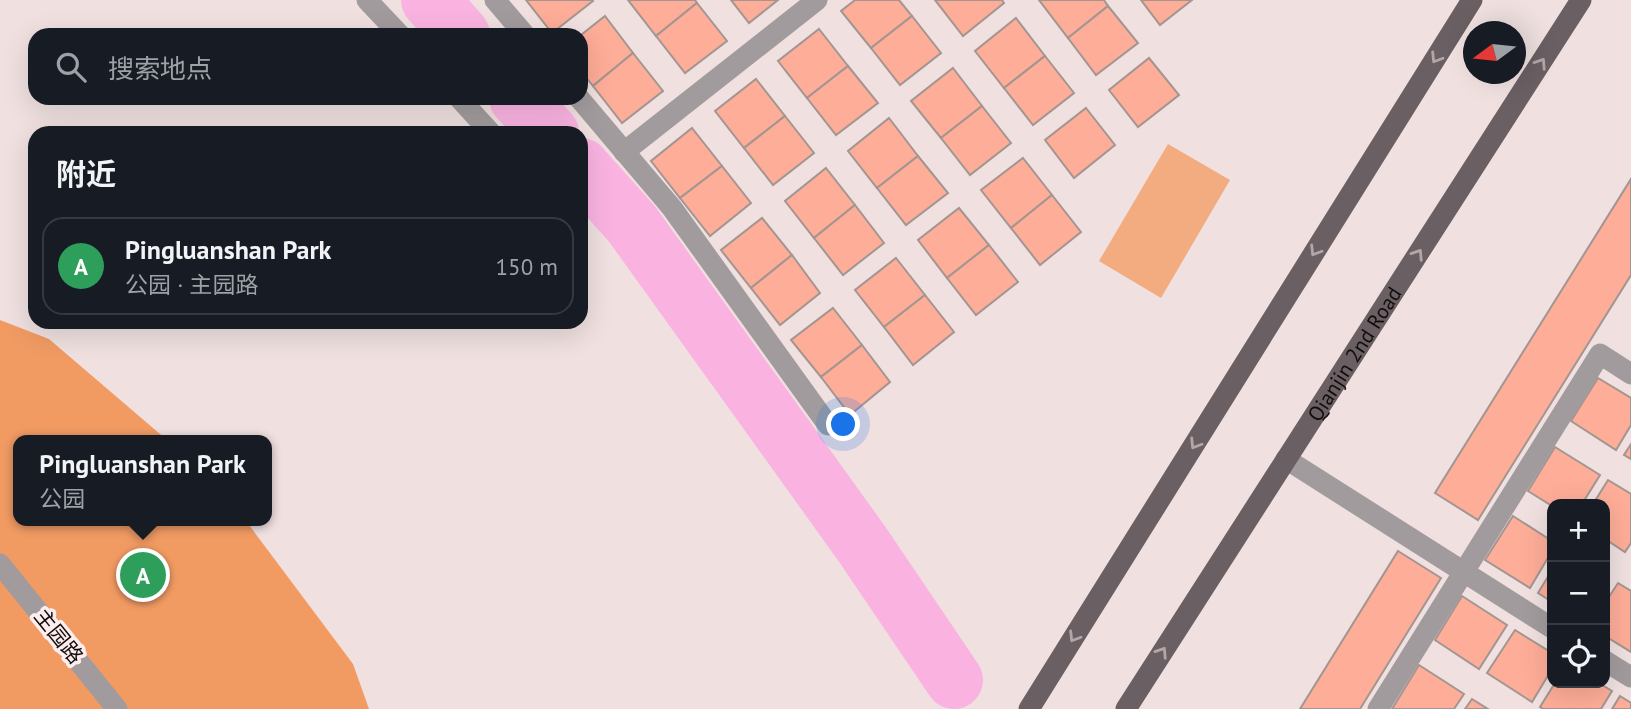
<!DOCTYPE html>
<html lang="zh">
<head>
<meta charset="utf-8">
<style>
  body { margin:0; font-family:"PT Sans","Noto Sans SC",sans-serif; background:#242831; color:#f1f3f6 }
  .controls { position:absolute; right:21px; bottom:21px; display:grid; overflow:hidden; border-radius:14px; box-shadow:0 7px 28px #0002 }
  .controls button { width:63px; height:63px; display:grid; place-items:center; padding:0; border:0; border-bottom:2px solid #363941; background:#171b24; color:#f1f3f6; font:35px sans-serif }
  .compass { position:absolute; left:1463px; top:21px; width:63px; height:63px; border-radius:50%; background:#171b24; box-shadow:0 7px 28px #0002; rotate:255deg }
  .you { position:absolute; left:844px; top:425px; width:24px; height:24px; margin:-18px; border:5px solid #fff; border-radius:50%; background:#1a73e8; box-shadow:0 0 0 10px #1a73e833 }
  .badge { display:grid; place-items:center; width:46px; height:46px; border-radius:50%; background:#ea580c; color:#fff; font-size:23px; font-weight:700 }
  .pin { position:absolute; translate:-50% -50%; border:4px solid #fff; box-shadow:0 2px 7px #0006 }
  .popup { position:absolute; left:13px; top:435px; width:259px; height:91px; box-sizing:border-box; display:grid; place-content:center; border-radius:14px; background:#171b24; filter:drop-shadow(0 2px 5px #0005); font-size:23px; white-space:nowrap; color:#9ea1a6 }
  .popup b { font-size:26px; color:#f1f3f6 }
  .popup::after { content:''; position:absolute; left:50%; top:100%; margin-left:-14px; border:14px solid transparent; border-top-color:#171b24 }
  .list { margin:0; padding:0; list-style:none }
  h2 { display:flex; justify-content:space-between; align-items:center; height:91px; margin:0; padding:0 28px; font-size:30px }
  h2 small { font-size:23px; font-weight:400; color:#9ea1a6 }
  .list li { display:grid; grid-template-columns:46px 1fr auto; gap:21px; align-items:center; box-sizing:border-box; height:98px; margin:0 14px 14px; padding:0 14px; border:2px solid #363941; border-radius:21px }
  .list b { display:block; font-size:26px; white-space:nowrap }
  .list p { margin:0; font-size:23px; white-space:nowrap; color:#9ea1a6 }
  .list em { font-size:23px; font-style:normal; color:#9ea1a6 }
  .icon { flex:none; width:38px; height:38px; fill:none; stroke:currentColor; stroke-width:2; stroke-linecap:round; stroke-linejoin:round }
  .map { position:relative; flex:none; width:1631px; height:709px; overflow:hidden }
  .search { position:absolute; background:#171b24; box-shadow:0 7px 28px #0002; left:28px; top:28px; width:560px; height:77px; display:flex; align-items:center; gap:18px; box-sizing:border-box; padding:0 24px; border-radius:21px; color:#9ea1a6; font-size:26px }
  .panel { position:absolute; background:#171b24; box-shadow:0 7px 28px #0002; left:28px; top:126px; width:560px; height:203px; border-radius:21px }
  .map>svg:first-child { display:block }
  .green { fill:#f2ac7f }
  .forest { fill:#f19b63 }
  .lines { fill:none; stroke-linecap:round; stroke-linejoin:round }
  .river { stroke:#fab3e1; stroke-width:58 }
  .building { fill:#fead98; stroke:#a39591; stroke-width:2 }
  .minor { stroke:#a19b9d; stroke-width:21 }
  .major { stroke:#6a5f62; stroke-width:21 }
  .oneway { stroke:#b4a6a8 }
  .labels { text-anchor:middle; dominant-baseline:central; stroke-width:7; stroke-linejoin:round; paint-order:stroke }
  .street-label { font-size:21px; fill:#120d0d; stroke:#fdeded }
</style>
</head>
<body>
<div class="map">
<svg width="1631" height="709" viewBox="0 0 1631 709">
  <rect width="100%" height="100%" fill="#f0e0e0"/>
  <!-- green -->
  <path class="green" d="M1168 144 1230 180 1161 298 1099 261Z"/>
  <!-- forest -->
  <path class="forest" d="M0 320 49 339 167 440H19V521H246L353 664 369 709H0Z"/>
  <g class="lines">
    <!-- river -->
    <g class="river">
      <path d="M430 0 461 35"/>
      <path d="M518 98 550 133"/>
      <path d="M581 167 632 224 862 544 954 680"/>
    </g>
  </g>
  <!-- building -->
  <g class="building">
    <path d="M526 0H592L593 1 552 33Z"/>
    <path d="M628 0H695L697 3 656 36Z"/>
    <path d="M731 0H778L749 23Z"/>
    <path d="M855 0H899L912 16 871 48 841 11Z"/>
    <path d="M935 0H1002L1004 3 963 36Z"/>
    <path d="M1039 0H1104L1108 6 1068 38Z"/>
    <path d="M1141 0H1192L1160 25Z"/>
    <path d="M697 3 727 41 685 73 656 36Z"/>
    <path d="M1108 6 1138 43 1096 75 1068 38Z"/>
    <path d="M605 16 633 53 593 86 581 71V35Z"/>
    <path d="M912 16 941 53 900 85 871 48Z"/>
    <path d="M1016 18 1045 56 1004 88 975 51Z"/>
    <path d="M819 29 848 66 807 98 778 61Z"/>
    <path d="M633 53 663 91 622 123 593 86Z"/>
    <path d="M1045 56 1074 93 1033 125 1004 88Z"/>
    <path d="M1149 58 1179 95 1138 127 1109 90Z"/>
    <path d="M848 66 878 103 836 135 807 98Z"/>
    <path d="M953 68 982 106 941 138 911 101Z"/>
    <path d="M756 79 785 116 744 148 715 111Z"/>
    <path d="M982 106 1011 143 970 175 941 138Z"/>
    <path d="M1086 108 1115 145 1074 178 1045 140Z"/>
    <path d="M785 116 814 153 773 185 744 148Z"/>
    <path d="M889 118 918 156 877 188 848 151Z"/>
    <path d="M692 128 722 166 680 198 651 161Z"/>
    <path d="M918 156 948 193 906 225 877 188Z"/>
    <path d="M1023 158 1052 195 1011 228 981 190Z"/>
    <path d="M722 166 751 203 710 236 680 198Z"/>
    <path d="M826 168 855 205 814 238 785 201Z"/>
    <path d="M1631 179V275L1478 520 1435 493Z"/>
    <path d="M1052 195 1081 232 1040 265 1011 228Z"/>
    <path d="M855 205 884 243 843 275 814 238Z"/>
    <path d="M959 208 989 245 947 278 918 240Z"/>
    <path d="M762 218 792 255 751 288 721 250Z"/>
    <path d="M989 245 1018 282 976 315 947 278Z"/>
    <path d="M792 255 820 293 780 325 751 288Z"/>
    <path d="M896 258 925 295 884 327 855 290Z"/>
    <path d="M925 295 954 332 913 365 884 327Z"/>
    <path d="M833 308 862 345 821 377 791 340Z"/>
    <path d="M862 345 890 382 850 415 821 377Z"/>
    <path d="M1598 378 1631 398V425L1616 450 1571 421Z"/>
    <path d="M1631 444V459L1624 455Z"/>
    <path d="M1555 447 1600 475 1582 504H1552V506L1528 491Z"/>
    <path d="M1608 480 1631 494V543L1625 552 1605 539V504H1593Z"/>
    <path d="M1513 516 1552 541V551L1530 588 1485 560Z"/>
    <path d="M1398 551 1441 578 1360 709H1300Z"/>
    <path d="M1552 570V602L1538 593Z"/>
    <path d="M1618 583 1631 591V652L1605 636V603Z"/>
    <path d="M1462 596 1507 625 1479 669 1435 640Z"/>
    <path d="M1515 630 1552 653V669L1532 702 1487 673Z"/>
    <path d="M1419 665 1464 694 1454 709H1392Z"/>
    <path d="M1555 683H1599L1612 691 1601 709H1543L1540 707Z"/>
    <path d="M1620 696 1631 703V709H1612Z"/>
    <path d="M1472 699 1488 709H1465Z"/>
  </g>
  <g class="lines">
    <!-- minor -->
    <g class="minor">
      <path d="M367 0 400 35"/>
      <path d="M495 0 525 35"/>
      <path d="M459 98 491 133"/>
      <path d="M579 98 672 208 828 425"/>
      <path d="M624 152 817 0"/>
      <path d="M1286 459 1552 628"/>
      <path d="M0 564 117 709"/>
      <path d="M1605 661 1631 677"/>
      <path d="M1378 709 1600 354 1631 374"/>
    </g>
    <!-- major -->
    <g class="major">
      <path d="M1029 709 1472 0"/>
      <path id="s1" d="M1126 709 1581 0"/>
    </g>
  </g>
  <!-- one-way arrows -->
  <defs><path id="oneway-chevron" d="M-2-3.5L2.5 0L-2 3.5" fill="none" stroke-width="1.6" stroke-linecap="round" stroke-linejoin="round" transform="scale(1.75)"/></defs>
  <g class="oneway">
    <use href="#oneway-chevron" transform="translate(1436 58) rotate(122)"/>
    <use href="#oneway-chevron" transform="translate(1541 63) rotate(-57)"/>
    <use href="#oneway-chevron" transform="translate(1315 251) rotate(122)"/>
    <use href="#oneway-chevron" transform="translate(1418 254) rotate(-57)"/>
    <use href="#oneway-chevron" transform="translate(1195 444) rotate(122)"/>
    <use href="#oneway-chevron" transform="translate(1074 637) rotate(122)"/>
    <use href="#oneway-chevron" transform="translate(1162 652) rotate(-57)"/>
  </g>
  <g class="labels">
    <!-- street labels -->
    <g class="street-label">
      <text stroke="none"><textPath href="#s1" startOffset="422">Qianjin 2nd Road</textPath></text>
      <text transform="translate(59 636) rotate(51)">主园路</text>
    </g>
  </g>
</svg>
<div class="controls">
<button>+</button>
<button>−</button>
<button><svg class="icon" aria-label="locate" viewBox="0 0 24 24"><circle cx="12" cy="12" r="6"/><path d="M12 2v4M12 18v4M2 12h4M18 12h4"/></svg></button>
</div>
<svg class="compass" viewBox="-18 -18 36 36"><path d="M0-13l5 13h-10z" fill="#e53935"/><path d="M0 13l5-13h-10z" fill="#9ea1a6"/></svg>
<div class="you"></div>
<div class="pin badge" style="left:143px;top:575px;background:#2e9e5b">A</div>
<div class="popup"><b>Pingluanshan Park</b>公园</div>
<div class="search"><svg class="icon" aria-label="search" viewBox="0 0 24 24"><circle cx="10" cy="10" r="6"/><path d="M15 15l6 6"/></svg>搜索地点</div>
<section class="panel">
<h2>附近<small></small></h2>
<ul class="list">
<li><span class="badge" style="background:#2e9e5b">A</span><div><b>Pingluanshan Park</b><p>公园 · 主园路</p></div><em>150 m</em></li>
</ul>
</section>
</div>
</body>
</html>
